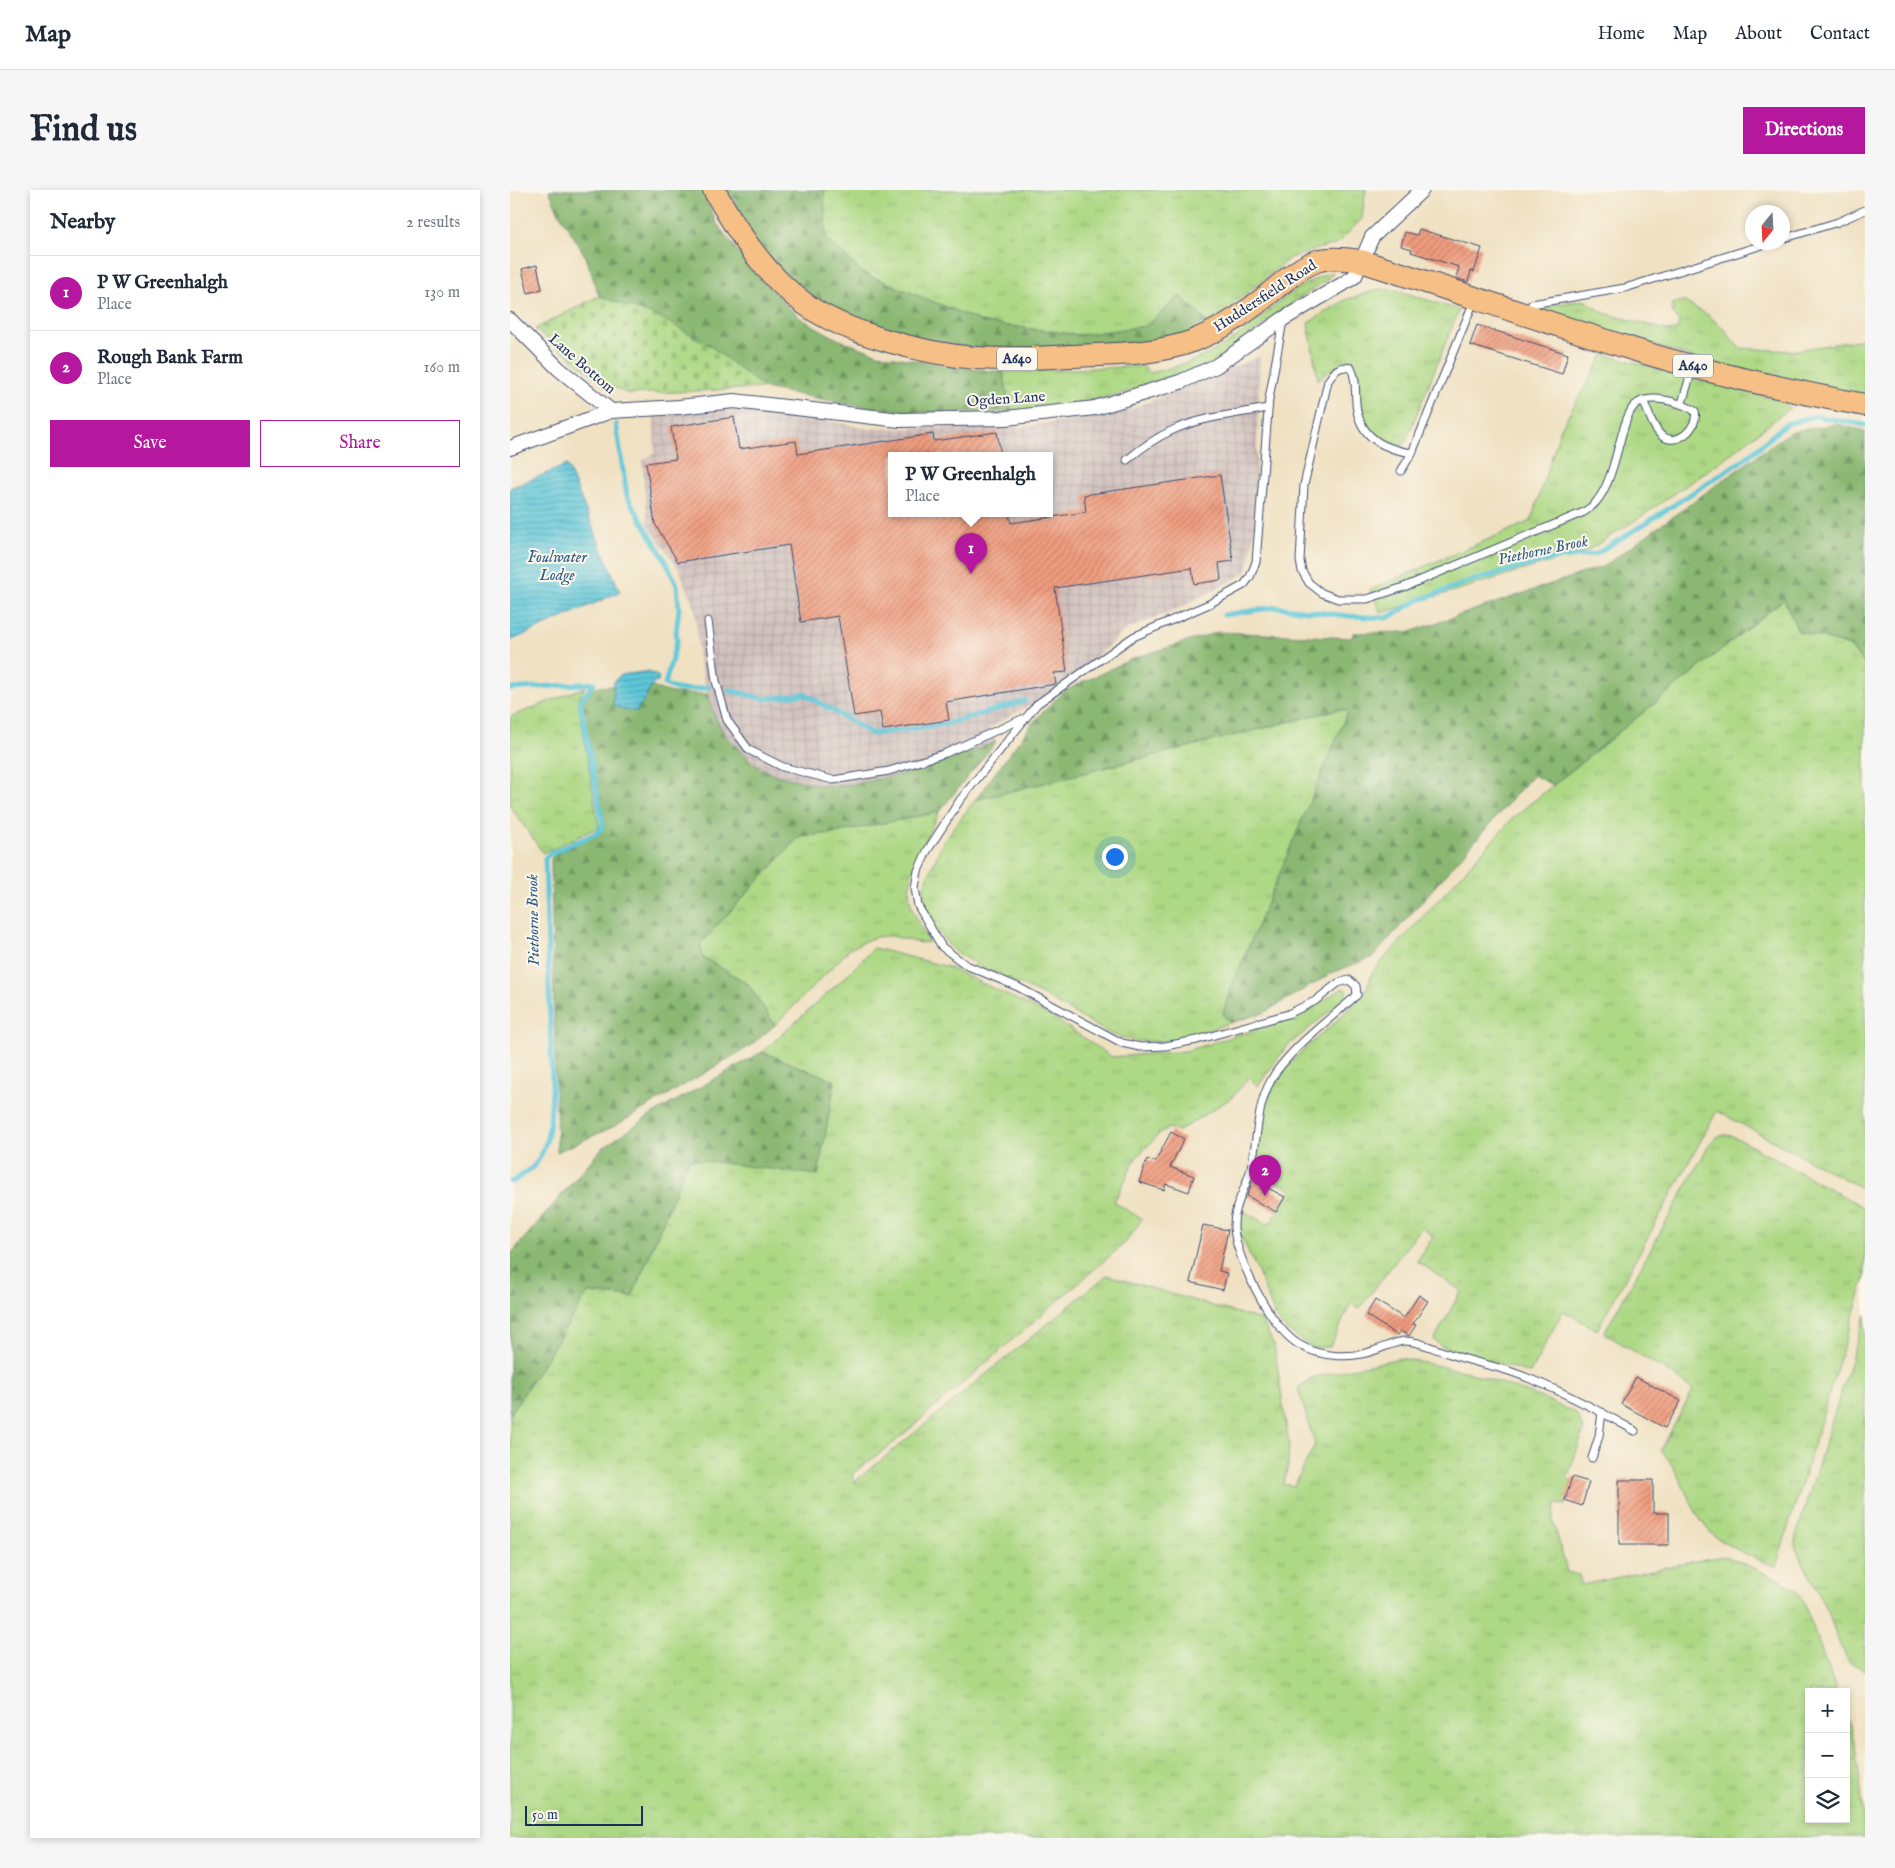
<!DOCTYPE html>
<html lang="en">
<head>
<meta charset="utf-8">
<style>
  body { margin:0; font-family:"IM FELL English",serif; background:#f6f6f7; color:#1f2937 }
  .controls { position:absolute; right:15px; bottom:15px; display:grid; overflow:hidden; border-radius:0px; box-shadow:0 2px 8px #0003 }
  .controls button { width:45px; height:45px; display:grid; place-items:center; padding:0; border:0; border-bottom:1px solid #e0e1e3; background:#fff; color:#1f2937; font:25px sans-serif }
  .compass { position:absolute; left:1235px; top:15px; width:45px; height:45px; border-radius:50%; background:#fff; box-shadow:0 2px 8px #0003; rotate:198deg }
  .scale { position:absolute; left:15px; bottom:12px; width:118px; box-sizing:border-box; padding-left:5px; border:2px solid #1b2f5e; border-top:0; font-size:14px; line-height:18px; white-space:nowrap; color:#1b2f5e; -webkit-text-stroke:4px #fbf7ec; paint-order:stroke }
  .you { position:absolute; left:604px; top:666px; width:18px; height:18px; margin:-12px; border:4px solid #fff; border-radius:50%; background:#1a73e8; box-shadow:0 0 0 8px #1a73e833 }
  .badge { display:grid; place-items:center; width:32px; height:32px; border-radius:50%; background:#b5179e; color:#fff; font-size:16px; font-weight:700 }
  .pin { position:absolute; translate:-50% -41px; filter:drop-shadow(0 1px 2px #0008) }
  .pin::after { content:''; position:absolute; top:26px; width:18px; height:15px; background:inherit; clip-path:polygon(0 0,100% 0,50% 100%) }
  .popup { position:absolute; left:378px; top:262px; width:165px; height:65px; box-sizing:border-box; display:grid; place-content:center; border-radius:0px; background:#fff; filter:drop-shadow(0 1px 4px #0005); font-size:16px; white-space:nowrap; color:#747a83 }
  .popup b { font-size:19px; color:#1f2937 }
  .popup::after { content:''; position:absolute; left:50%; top:100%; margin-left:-10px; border:10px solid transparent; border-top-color:#fff }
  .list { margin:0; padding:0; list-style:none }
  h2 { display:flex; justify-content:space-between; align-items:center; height:65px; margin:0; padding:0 20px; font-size:21px }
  h2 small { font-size:16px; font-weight:400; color:#747a83 }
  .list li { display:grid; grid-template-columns:32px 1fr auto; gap:15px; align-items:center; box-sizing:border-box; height:75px; padding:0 20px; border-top:1px solid #e0e1e3 }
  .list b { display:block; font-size:19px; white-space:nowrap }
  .list p { margin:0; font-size:16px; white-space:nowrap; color:#747a83 }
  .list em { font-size:16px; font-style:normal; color:#747a83 }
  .actions { display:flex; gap:10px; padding:15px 20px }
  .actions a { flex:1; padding:11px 0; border:1px solid #b5179e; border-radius:0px; text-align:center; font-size:18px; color:#b5179e }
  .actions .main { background:#b5179e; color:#fff }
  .icon { flex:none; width:28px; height:28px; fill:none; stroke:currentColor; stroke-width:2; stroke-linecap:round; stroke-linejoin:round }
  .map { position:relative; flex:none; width:1355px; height:1648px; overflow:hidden; border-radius:0px }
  header { display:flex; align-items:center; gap:30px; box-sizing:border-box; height:70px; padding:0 25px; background:#fff; border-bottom:1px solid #e0e1e3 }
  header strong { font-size:24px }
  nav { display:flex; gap:28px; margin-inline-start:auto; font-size:18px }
  .intro { display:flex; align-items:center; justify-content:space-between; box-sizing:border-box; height:120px; padding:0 30px }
  h1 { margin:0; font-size:35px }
  .button { padding:12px 22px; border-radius:0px; background:#b5179e; color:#fff; font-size:18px; font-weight:700 }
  main { display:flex; gap:30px; padding:0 30px }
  aside { flex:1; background:#fff; border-radius:0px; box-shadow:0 2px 8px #0003 }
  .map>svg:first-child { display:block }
  .industrial { fill:url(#industrial-grid); fill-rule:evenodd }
  .grass { fill:url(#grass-tufts); stroke:#648471 }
  .forest { fill:url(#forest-firs); stroke:#527468 }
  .cemetery { fill:url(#cemetery-stones); stroke:#648471 }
  .water { fill:url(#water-rules); stroke:#3c7b9c }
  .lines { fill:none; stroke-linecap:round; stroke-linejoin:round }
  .stream { stroke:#5ec7d9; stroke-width:5 }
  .building { fill:url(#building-hatch) }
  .lane-casing { stroke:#3b4a6d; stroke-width:9 }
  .street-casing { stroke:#3b4a6d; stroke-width:16 }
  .primary-casing { stroke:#3b4a6d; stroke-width:24 }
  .lane { stroke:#fff; stroke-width:7 }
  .street { stroke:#fff; stroke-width:14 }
  .primary { stroke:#f5bf86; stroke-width:22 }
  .labels { text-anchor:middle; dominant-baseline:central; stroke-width:4; stroke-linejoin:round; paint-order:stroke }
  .shield { fill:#fbf7ec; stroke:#5e6b89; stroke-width:1 }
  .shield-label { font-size:14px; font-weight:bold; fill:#1b2f5e }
  .street-label { font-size:15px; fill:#1b2f5e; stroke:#fbf7ec }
  .water-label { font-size:16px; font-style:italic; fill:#2f5d83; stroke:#fbf7ec }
</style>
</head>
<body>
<header>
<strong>Map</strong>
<nav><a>Home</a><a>Map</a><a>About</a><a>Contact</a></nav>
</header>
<div class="intro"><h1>Find us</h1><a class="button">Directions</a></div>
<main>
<aside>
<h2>Nearby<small>2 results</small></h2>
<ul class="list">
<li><span class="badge">1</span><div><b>P W Greenhalgh</b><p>Place</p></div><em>130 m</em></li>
<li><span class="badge">2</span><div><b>Rough Bank Farm</b><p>Place</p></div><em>160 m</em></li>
</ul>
<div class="actions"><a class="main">Save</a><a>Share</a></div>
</aside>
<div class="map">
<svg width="1355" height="1648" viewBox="0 0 1355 1648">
  <defs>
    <pattern id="industrial-grid" width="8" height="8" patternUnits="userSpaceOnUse" patternTransform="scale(1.25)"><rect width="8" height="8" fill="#d0c0bc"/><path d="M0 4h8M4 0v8" fill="none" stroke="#b2a5a4"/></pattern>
    <pattern id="grass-tufts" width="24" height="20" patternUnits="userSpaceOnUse" patternTransform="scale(1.25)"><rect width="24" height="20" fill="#add884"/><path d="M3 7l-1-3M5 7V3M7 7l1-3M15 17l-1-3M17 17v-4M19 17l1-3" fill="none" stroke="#94ba74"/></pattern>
    <pattern id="forest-firs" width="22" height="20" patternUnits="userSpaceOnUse" patternTransform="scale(1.25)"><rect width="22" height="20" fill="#8ab872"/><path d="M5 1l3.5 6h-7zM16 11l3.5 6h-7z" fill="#709661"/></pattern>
    <pattern id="cemetery-stones" width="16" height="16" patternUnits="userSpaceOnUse" patternTransform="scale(1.25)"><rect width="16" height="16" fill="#add884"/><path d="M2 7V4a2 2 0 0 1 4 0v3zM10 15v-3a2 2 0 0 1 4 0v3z" fill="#94ba74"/></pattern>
    <pattern id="water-rules" width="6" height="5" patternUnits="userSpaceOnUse" patternTransform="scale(1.25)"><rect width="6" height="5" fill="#5ec7d9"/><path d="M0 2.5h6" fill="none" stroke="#4da2b3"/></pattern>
    <pattern id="building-hatch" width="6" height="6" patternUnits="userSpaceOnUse" patternTransform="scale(1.25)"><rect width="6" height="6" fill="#f09c7e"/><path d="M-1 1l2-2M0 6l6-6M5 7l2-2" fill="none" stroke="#c2806a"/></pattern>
  </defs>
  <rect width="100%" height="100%" fill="#fbf7ec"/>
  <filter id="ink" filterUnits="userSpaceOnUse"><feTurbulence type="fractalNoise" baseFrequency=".02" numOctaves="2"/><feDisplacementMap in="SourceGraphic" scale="10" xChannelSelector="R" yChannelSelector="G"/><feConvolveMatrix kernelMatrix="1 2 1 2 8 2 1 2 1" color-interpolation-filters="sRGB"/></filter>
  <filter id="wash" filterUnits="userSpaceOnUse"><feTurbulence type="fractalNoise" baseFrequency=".0096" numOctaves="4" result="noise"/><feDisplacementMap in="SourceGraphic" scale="20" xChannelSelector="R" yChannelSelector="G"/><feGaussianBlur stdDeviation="1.12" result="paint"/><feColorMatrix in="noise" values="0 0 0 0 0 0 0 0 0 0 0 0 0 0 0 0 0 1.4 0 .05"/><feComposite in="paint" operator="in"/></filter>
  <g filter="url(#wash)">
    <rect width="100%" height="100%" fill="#f0e1c2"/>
    <!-- industrial -->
    <path class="industrial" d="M750 166 744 344 737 381 726 388 672 417 615 440 582 471 525 512 479 538 486 552 409 581 333 596 310 595 264 585 244 574 215 546 202 520 189 470 185 418 168 377 138 335 132 271 145 263 144 227 211 216 249 215 357 239 518 237 624 218ZM382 265H540V323H382Z"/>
    <!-- grass -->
    <g class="grass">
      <path d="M314 0H857L855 4 852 29 827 54 807 59 780 68 699 134 670 106 636 136 570 145 475 133 353 83 316 48Z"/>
      <path d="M823 82 818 89 784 112 722 159 698 175 653 193 592 208 550 218 501 222 493 182 633 176 639 183C667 177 693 169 718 153 752 130 782 94 823 82Z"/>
      <path d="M869 99 889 101 949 120 895 253 889 258C882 255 873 253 867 249 847 233 849 205 848 182 834 166 820 181 808 190L798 133 835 110Z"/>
      <path d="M1074 110 1094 123 1160 141 1168 139 1169 131 1162 122V114L1173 111 1198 125 1214 139 1229 158 1281 161 1355 149V206L1214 177 1030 120 1028 117Z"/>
      <path d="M1094 164 1193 191 1271 210 1280 218 1203 277 1123 332 1077 361 871 423 860 400 1021 331 1051 238Z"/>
      <path d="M1274 409 1288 441 1340 456 1355 475V1000L1207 921 1087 1140 1053 1121 1020 1183 931 1156 924 1150 951 1101 907 1071 923 1047 912 1037 849 1119 841 1113 820 1157 803 1158 775 1139 765 1126 748 1082 729 1042V1030L733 1021 757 1034 761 1033 781 999 760 989 768 977 747 969 754 914 765 891 787 866 838 820 855 802 863 781 1005 626Z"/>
      <path d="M75 497 68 511 89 637 33 663 0 616V527Z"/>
      <path d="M830 519 839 521 719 803 713 824 720 833 663 851H626L600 844 529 803 468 776 442 759 426 738 414 713 413 698 433 652 465 610Z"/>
      <path d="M429 622C419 643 395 686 400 710 402 722 413 740 419 752 405 755 393 747 380 746 364 745 352 752 339 760L265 835 237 793 192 767 190 754 290 646 324 643Z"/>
      <path d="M364 758 438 777 541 826 602 867 676 861 791 825 833 798 836 800V808L776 857 748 896 739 888 721 908 669 941 659 938 651 942 626 968 604 1012 632 1029 616 1052 382 1254 342 1284 345 1294 347 1290 597 1085 751 1130 764 1155 779 1254 778 1276 773 1294 784 1296 805 1255 788 1198 801 1188 890 1168 958 1182 1025 1205 1066 1223 1074 1240 1057 1289 1062 1291 1055 1315 1046 1313 1043 1330 1057 1382 1069 1385 1072 1395 1195 1369 1216 1366 1272 1391 1285 1399 1293 1410 1327 1502H1299V1629H1336V1526C1339 1532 1342 1538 1343 1545 1347 1561 1355 1634 1354 1647L0 1648V1225L78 1102 122 1107 179 968 308 984 325 891 252 862 331 791Z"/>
      <path d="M1215 945 1223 946 1355 1018V1087L1266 1377C1246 1368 1213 1356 1198 1340 1178 1316 1172 1284 1151 1260L1183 1200 1163 1185 1094 1143 1199 955 1206 947Z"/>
      <path d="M1355 1125V1480L1339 1472 1329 1453 1317 1419 1286 1359V1346Z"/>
    </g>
    <!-- forest -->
    <g class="forest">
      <path d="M39 0H192L207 34 245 84 290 128 327 149 368 164 442 177 493 182 501 222H402L348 216 254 198 199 155 115 116 89 106 76 67 48 21Z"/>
      <path d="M218 0H314L316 48 353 83 475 133 570 145 636 136 671 106 699 134 677 144 612 160 435 157 328 127 253 65Z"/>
      <path d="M1326 234 1355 241V475L1340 456 1288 441 1274 409 1043 595 1023 585 863 767 824 782 753 823 720 833 713 824 719 803 838 521 830 519 465 610 524 531 554 501 624 468 708 442 842 448 843 443 900 442 1094 376 1280 242Z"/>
      <path d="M103 496V515L115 520 126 521 136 509 141 497 162 503 198 504 202 520 215 546 244 574 264 585 310 595 333 596 409 581 486 552 429 622 324 643 290 646 190 754 192 767 237 793 265 835 240 856 105 936 47 962 41 671 42 667 46 664 86 645 94 638V631L72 513 84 497Z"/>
      <path d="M252 862 325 891 308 985 179 969 122 1107 78 1103 0 1225V1065L91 959 141 925Z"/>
    </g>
    <!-- cemetery -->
    <path class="cemetery" d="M89 106 151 128 199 155 254 198 119 204 90 191 25 139Z"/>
    <!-- water -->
    <g class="water">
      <path d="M57 275 110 402 0 451V298Z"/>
      <path d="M139 481 149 487 147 493 144 492C138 502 134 511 126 521L115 520 103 515 104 491 111 485Z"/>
    </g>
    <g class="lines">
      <!-- stream -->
      <g class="stream">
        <path d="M106 234 117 306 155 370 167 395 169 418 166 443 167 450 155 494C169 503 183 499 199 497"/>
        <path d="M714 425 766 417 839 426 877 428 907 411 960 391 1042 369 1086 364 1136 333 1236 268 1276 234 1305 226 1355 235"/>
        <path d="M0 499 84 493"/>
        <path d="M219 500 255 509 295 504 362 544 436 534 515 511"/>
        <path d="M0 991 2 992C10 986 22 980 27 972 42 949 41 917 42 891L35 668 41 663 87 643 92 638V630L70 512 84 493"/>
      </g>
    </g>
    <g id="blocks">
      <!-- building -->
      <g class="building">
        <path d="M909 39 972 58 964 82 961 81 958 92 946 88 949 77 901 62 902 59 891 56 895 42 907 45Z"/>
        <path d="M27 75 32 99 18 103 12 79Z"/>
        <path d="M967 135 1058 164 1052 184 960 155Z"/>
        <path d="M224 227 229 259 286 251 288 264 423 244 424 251 487 242 491 265H382V323H499L501 333 576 322 574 305 710 285 723 371 709 373 711 390 684 394 682 378 545 398 557 482 544 483 546 494 436 512 439 530 373 540 370 522 344 526 328 426 291 432 279 355 168 372 145 334 136 273 166 269 161 237Z"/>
        <path d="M661 942 674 949 660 977 684 986 679 1002 656 994 654 1000 629 992 637 969 645 972Z"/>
        <path d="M743 990 775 1007 766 1022 737 1006Z"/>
        <path d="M693 1035 718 1040 709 1081 717 1083 713 1100 680 1092Z"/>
        <path d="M909 1105 918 1111 903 1134 906 1135 899 1146 890 1141 887 1145 856 1125 865 1110 894 1128Z"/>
        <path d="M1126 1187 1171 1211 1155 1238 1111 1214Z"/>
        <path d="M1062 1287 1079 1292 1072 1316 1055 1310Z"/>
        <path d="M1109 1290H1143V1323H1159V1355H1109Z"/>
      </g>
    </g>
  </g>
  <g filter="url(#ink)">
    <use href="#blocks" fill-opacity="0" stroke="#3b4a6d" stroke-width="1"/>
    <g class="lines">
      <!-- lane casing -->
      <g class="lane-casing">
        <g id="lane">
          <path d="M1272 49 1328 32 1355 20"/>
          <path d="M1015 122 1022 114 1115 98 1262 52"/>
          <path d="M773 131 759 209 746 372 740 387 734 395 699 414 623 447 527 514 450 610 417 661 408 681 405 698 408 716 432 757 456 775 508 797 612 853 630 857 655 856 687 850 778 824 805 811 828 793 839 790 846 796 847 805C820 829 788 852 766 882 745 913 749 944 741 978 736 999 723 1016 724 1038 726 1069 761 1137 788 1154 811 1168 841 1169 866 1160 875 1157 887 1151 895 1151 911 1151 926 1160 940 1164 959 1171 980 1175 999 1181 1043 1196 1085 1218 1125 1241"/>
          <path d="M1172 213 1182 180"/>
          <path d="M902 263C876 259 853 250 847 221 844 206 848 192 841 178 828 175 825 181 818 191L794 295 790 371 792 381 799 393 812 403 828 409H857L894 397 1074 322C1078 319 1083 316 1086 312 1100 296 1106 265 1112 244 1115 235 1117 224 1124 216 1138 202 1170 212 1185 221 1189 237 1168 257 1152 246 1143 239 1138 221 1133 210"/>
          <path d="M617 270C630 259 647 247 663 240 692 227 727 224 758 218"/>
          <path d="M891 281 902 263 964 111"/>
          <path d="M198 431 206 491 217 530 239 560 273 577 323 590 379 581 436 563 512 529"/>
          <path d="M1082 1268 1089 1246 1092 1222"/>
        </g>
      </g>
      <!-- street casing -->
      <g class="street-casing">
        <g id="street">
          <path d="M0 130 49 179 101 221"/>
          <path d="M0 258 101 221 169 217 224 211 390 230 496 228 585 218 670 192 706 176 773 129 833 94 845 86 862 47 912 0"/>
        </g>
      </g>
      <!-- primary casing -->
      <g class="primary-casing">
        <path id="primary" d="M204 0C228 43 255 85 295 114 336 144 416 164 466 168 497 170 529 168 560 166 601 164 644 165 683 151 703 143 725 130 742 117 761 104 787 76 810 70 823 67 838 69 851 71 940 99 1029 130 1119 158 1196 182 1275 200 1355 215"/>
      </g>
      <!-- lane -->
      <use href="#lane" class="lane"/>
      <!-- street -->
      <use href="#street" class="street"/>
      <!-- primary -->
      <use href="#primary" class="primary"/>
    </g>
  </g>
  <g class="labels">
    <!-- shield labels -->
    <g class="shield">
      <rect x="487" y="157.5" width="40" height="23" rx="4"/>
      <rect x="1163" y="164.5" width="40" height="23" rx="4"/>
    </g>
    <g class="shield-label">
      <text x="507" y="169">A640</text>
      <text x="1183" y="176">A640</text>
    </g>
    <!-- street labels -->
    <g class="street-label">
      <text transform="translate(755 106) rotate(-33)">Huddersfield Road</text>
      <text transform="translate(72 174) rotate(41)">Lane Bottom</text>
      <text transform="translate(496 209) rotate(-4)">Ogden Lane</text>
    </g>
    <!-- water labels -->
    <g class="water-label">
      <text transform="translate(1033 361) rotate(-12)">Piethorne Brook</text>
      <text x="47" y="368">Foulwater<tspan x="47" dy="18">Lodge</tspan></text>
      <text transform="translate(24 730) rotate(-91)">Piethorne Brook</text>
    </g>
  </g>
</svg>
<div class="controls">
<button>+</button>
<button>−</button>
<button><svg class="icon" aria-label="layers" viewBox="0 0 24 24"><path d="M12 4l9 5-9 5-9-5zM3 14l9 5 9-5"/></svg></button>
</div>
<svg class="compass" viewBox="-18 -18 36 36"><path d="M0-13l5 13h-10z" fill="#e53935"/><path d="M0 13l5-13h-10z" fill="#747a83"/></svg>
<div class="scale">50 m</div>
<div class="you"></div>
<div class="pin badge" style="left:461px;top:384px">1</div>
<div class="popup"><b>P W Greenhalgh</b>Place</div>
<div class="pin badge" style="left:755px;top:1006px">2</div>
</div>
</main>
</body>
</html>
